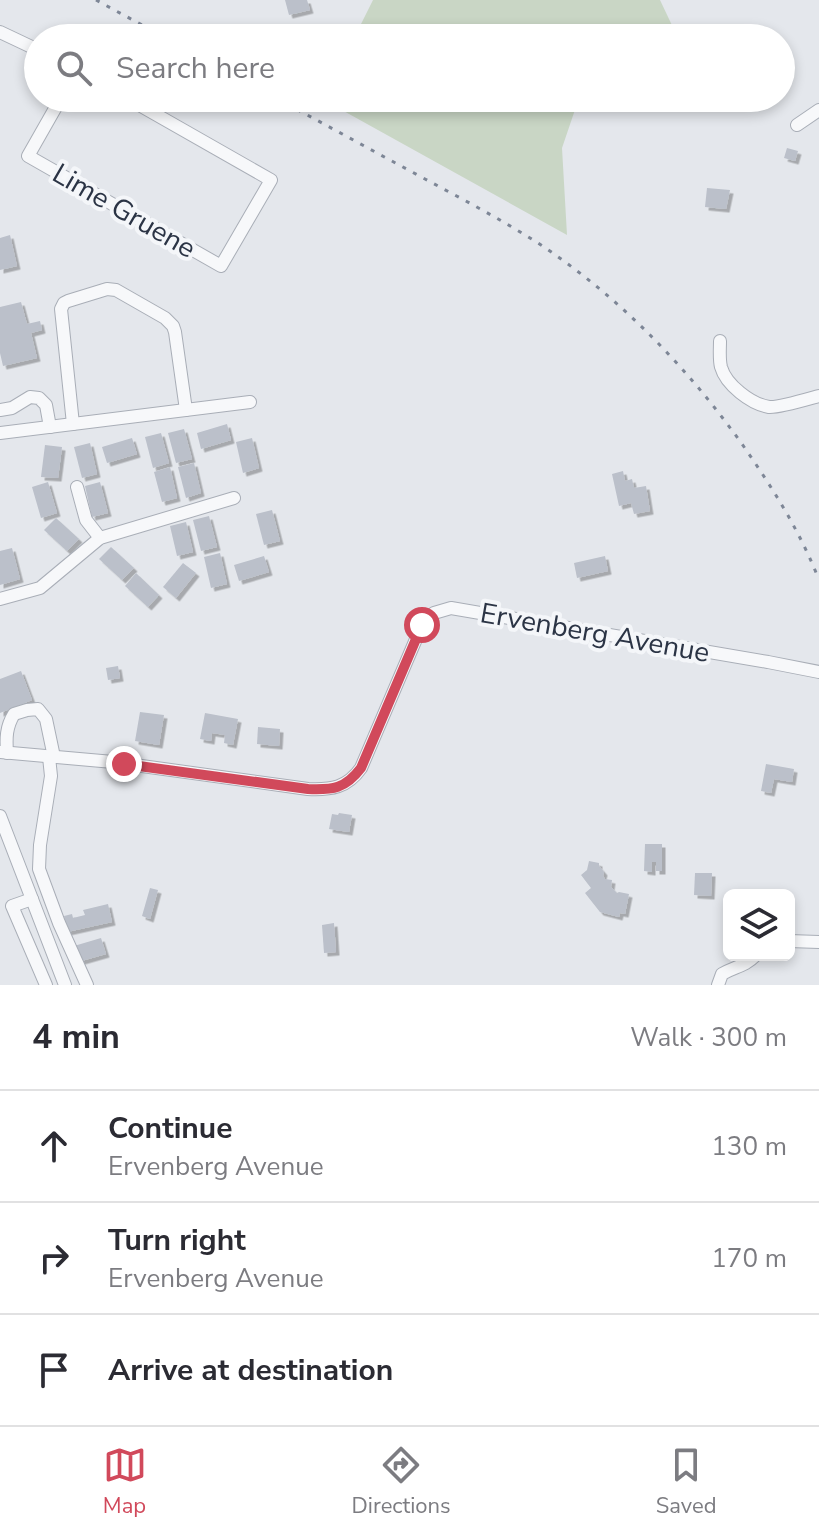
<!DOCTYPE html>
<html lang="en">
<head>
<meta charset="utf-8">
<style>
  body { margin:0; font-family:"Nunito Sans",sans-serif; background:#f2f2f3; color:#2b2b33 }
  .controls { position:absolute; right:24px; bottom:24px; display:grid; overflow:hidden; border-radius:12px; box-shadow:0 4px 12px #0003 }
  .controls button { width:72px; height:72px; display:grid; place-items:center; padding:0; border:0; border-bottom:2px solid #e1e1e2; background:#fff; color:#2b2b33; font:40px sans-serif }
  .stop { position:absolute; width:24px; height:24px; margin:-18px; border:6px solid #d1495b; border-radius:50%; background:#fff }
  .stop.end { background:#d1495b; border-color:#fff; box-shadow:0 2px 8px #0008 }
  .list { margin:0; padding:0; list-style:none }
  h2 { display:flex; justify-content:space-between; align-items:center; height:104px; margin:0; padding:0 32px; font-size:34px }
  h2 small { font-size:26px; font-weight:400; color:#7c7c81 }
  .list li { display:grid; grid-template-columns:52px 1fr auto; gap:24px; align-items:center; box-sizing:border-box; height:112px; padding:0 32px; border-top:2px solid #e1e1e2 }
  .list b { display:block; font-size:30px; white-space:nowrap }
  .list p { margin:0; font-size:26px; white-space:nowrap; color:#7c7c81 }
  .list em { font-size:26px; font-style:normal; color:#7c7c81 }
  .icon { flex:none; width:44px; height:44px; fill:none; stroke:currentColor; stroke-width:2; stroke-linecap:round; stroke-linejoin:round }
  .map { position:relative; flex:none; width:819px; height:985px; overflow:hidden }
  .search { position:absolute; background:#fff; box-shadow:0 4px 12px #0003; left:24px; right:24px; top:24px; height:88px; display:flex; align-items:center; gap:20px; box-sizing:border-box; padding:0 28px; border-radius:44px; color:#7c7c81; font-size:30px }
  .sheet { height:440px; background:#fff }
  nav { display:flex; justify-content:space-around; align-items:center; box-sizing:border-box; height:112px; border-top:2px solid #e1e1e2; background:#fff; font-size:22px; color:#7c7c81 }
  nav a { display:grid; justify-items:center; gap:4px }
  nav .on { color:#d1495b }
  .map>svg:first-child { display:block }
  .green { fill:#c9d6c5 }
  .building { fill:#bbc0ca; filter:url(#shadow) }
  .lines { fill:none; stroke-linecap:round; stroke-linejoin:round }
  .minor-casing { stroke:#a9aeb7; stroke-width:14 }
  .minor { stroke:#f7f8fa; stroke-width:12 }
  .rail { stroke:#7d8696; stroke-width:3; stroke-dasharray:4 8; stroke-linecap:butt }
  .route { stroke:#d1495b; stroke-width:10 }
  .labels { text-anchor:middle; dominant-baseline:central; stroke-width:8; stroke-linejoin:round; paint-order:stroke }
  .street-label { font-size:28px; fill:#2b3445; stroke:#f4f6f9 }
</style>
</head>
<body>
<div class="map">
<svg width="819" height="985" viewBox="0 0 819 985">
  <defs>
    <filter id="shadow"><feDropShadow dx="3.5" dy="3.5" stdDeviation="0" flood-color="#0004"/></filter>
  </defs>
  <rect width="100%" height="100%" fill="#e4e7ec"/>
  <!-- green -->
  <g class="green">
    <path d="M373 0H660L678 38H354Z"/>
    <path d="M322 98H579L562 148 567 235 322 99Z"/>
  </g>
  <!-- building -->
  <g class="building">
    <path d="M285 0H307L310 10 289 15Z"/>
    <path d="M787 148 798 151 795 161 784 158Z"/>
    <path d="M707 188 730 190 726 209 705 207Z"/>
    <path d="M10 235 17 266 0 270V238Z"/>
    <path d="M21 302 27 324 40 321 42 330 31 333 37 358 3 366 0 353V307Z"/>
    <path d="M227 424 231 440 201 449 197 433Z"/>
    <path d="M184 429 192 459 176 463 168 433Z"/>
    <path d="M161 433 169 463 153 468 145 437Z"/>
    <path d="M132 438 137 454 107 463 102 447Z"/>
    <path d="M252 438 259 468 243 473 236 442Z"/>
    <path d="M90 443 97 474 82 478 74 447Z"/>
    <path d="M45 445 62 447 58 478 41 477Z"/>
    <path d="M194 463 201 493 186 498 178 467Z"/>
    <path d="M170 467 177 498 162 502 154 472Z"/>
    <path d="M623 471 625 481 632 479 634 488 646 486 650 511 634 514 631 503 619 506 612 474Z"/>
    <path d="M48 482 57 513 41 518 32 487Z"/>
    <path d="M100 482 108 513 92 517 85 486Z"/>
    <path d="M272 510 280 541 264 545 256 514Z"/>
    <path d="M209 516 217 547 201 551 193 520Z"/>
    <path d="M56 518 79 539 67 551 44 530Z"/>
    <path d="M186 522 193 552 177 556 170 526Z"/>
    <path d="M111 547 134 568 122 580 99 559Z"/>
    <path d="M12 548 20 579 0 585V551Z"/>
    <path d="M220 553 227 584 211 588 204 557Z"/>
    <path d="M264 556 269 572 239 581 234 565Z"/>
    <path d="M605 556 608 571 577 578 574 563Z"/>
    <path d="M183 563 196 573 176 598 163 587Z"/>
    <path d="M136 573 159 595 148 607 125 586Z"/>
    <path d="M118 666 120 678 108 680 106 668Z"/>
    <path d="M21 671 32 700 0 713V679Z"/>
    <path d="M140 712 164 715 159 745 135 741Z"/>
    <path d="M205 713 238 719 233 745 224 743 225 735 212 733 211 741 200 739Z"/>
    <path d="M258 727 280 729 279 746 257 744Z"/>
    <path d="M766 764 794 769 792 782 774 779 771 793 761 791Z"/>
    <path d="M339 813 352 815 349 832 329 829 332 814 338 815Z"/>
    <path d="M645 844H662V871H656V862H652V872L644 871Z"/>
    <path d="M589 861 599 863V866L604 872 603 876 605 879 612 880 611 887 617 893 619 892 629 894 625 914 620 913 619 917 600 912 585 893 591 888 581 875 587 870Z"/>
    <path d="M695 873H712L711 896 694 895Z"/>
    <path d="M150 888 158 890 150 919 142 916Z"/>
    <path d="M108 904 112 922 67 932 64 916 72 914 73 918 85 915 83 910Z"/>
    <path d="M334 923 336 952 324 953 322 925Z"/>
    <path d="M101 938 106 954 78 962 74 946Z"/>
  </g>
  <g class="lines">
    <!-- minor casing -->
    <g class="minor-casing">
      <g id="minor">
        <path d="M0 32 38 50"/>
        <path d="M61 98 28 156 221 266 271 180 127 98"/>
        <path d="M797 125 819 110"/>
        <path d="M720 341C720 349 719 359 721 367 726 385 751 404 769 407 778 408 808 399 819 396"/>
        <path d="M0 410 12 408 30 397 39 398 46 405 50 427"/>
        <path d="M73 424 61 309 64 303 68 301 107 289 116 290 165 318 173 326 175 332 186 410"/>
        <path d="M0 433 250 402"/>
        <path d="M77 487 86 520 100 538"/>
        <path d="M0 599 40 588 100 538 234 498"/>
        <path d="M0 752 113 762 308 789C331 790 347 788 361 768L422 625 434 613 451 608 768 662 819 672"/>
        <path d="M7 753C6 738 6 727 14 714L27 710 38 709 46 719 54 757"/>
        <path d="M49 757 51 776 40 845 39 869 59 923 87 985"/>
        <path d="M0 816 65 985"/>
        <path d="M32 899 12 906 46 985"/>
        <path d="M789 941 819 942"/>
        <path d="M718 985 722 974C736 966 744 967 756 955"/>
      </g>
    </g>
    <!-- minor -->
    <use href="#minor" class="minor"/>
    <!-- rail -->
    <g class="rail">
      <path d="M96 0 166 38"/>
      <path d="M276 98C326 125 375 152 425 179 464 200 504 221 541 245 620 298 686 366 742 444 772 487 800 531 819 580"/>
    </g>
  </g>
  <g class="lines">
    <!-- route -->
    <path class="route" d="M124 764 308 789C333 790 345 789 361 768L422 625"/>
  </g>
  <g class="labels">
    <!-- street labels -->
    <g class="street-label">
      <text transform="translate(124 211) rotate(30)">Lime Gruene</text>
      <text transform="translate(595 633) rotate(10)">Ervenberg Avenue</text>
    </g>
  </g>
</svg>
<div class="controls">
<button><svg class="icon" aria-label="layers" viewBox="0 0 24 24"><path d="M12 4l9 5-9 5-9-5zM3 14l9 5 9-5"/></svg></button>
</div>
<div class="stop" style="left:422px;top:625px"></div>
<div class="stop end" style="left:124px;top:764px"></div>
<div class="search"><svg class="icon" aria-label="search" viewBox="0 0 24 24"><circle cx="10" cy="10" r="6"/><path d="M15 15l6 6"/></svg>Search here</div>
</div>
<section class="sheet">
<h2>4 min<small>Walk · 300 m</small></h2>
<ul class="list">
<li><svg class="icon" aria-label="ahead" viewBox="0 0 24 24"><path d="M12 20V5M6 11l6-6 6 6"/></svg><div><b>Continue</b><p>Ervenberg Avenue</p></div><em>130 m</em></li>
<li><svg class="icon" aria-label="right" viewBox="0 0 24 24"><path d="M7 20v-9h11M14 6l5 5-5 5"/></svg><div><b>Turn right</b><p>Ervenberg Avenue</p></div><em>170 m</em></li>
<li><svg class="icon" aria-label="arrive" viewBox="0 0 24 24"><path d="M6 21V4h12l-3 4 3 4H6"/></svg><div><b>Arrive at destination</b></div></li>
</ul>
</section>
<nav>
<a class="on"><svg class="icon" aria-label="map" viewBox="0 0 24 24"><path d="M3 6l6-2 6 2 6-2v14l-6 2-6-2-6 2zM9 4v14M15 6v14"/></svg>Map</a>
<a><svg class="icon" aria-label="directions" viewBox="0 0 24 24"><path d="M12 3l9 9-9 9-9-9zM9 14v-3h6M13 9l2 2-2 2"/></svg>Directions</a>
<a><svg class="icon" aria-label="saved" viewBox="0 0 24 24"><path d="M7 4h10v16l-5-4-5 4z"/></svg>Saved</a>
</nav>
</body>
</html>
